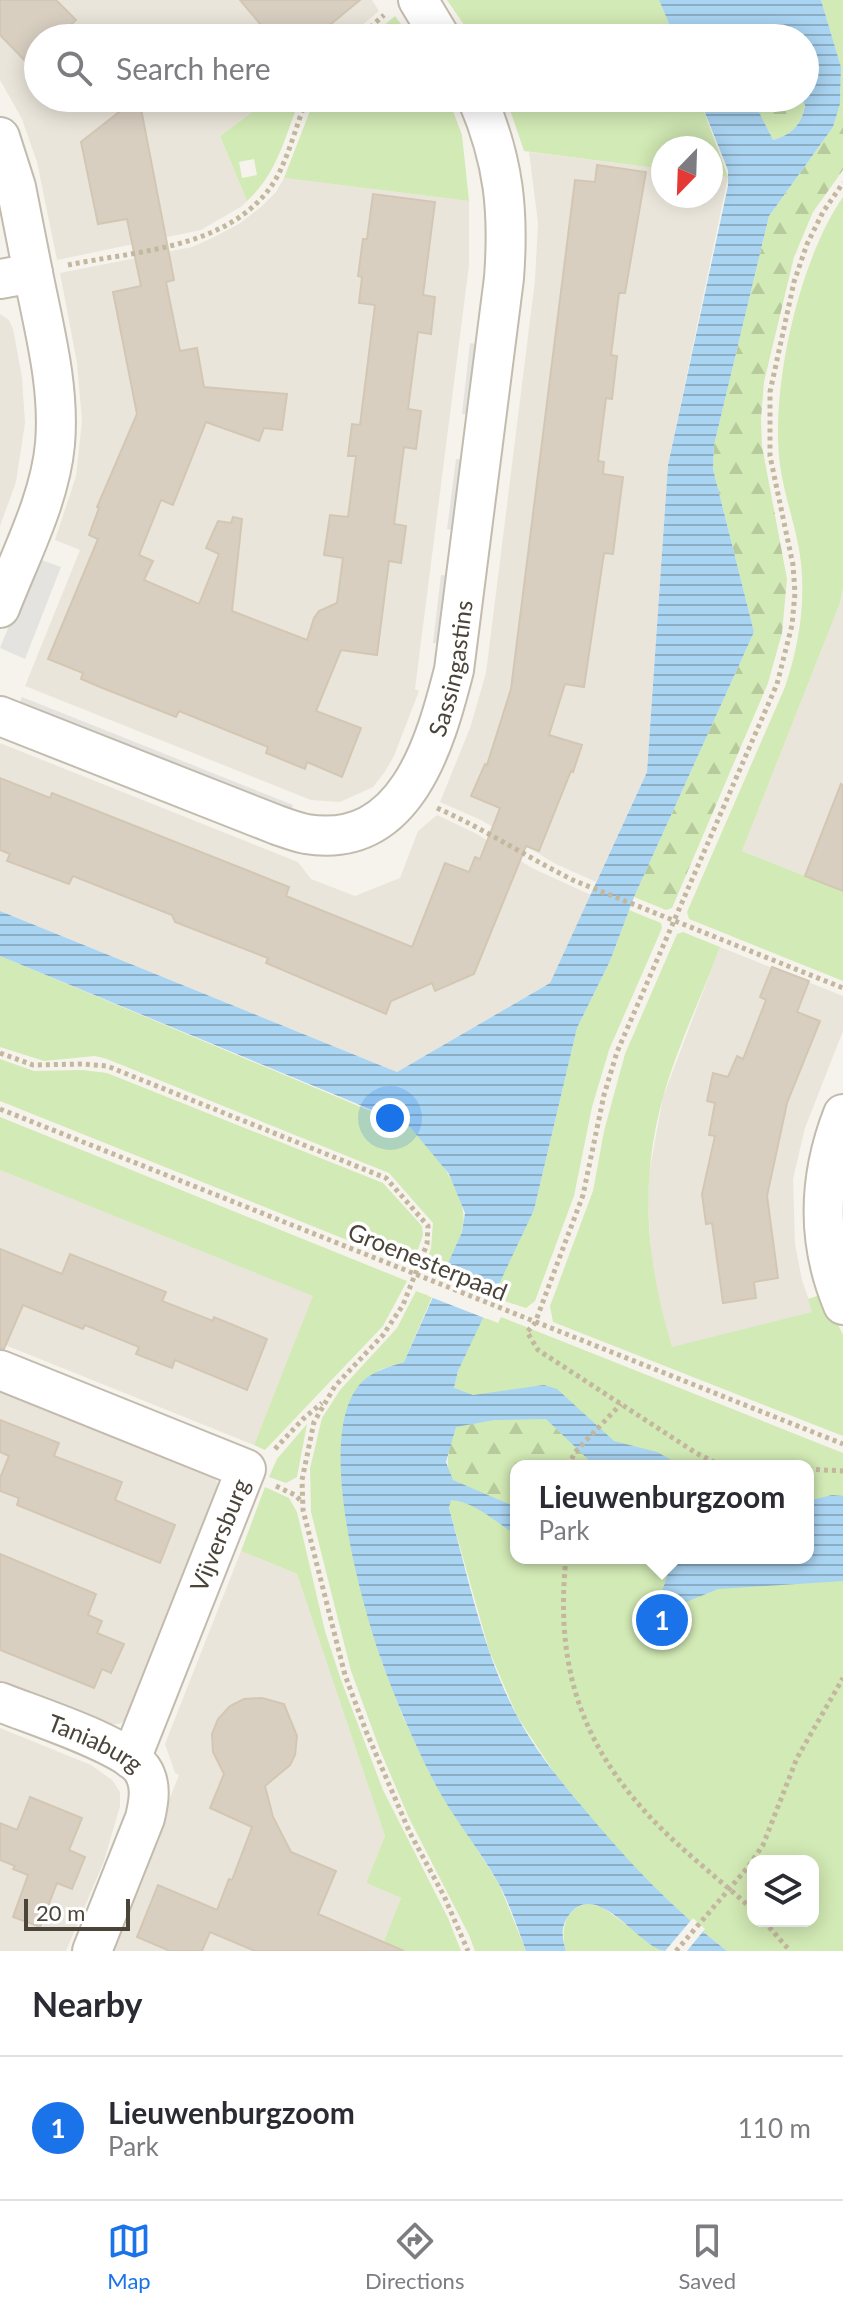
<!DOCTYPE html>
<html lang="en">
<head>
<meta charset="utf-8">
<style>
  body { margin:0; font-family:Lato,sans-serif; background:#f7f7f7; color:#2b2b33 }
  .controls { position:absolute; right:24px; bottom:24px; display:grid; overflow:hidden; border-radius:16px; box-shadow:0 4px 20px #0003 }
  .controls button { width:72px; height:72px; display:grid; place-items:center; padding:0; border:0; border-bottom:2px solid #e1e1e2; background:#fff; color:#2b2b33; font:40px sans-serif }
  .compass { position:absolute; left:651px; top:136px; width:72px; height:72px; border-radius:50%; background:#fff; box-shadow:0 4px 20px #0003; rotate:203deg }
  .scale { position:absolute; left:24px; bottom:20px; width:106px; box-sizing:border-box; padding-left:8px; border:4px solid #4b4439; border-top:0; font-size:22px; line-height:28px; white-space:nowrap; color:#4b4439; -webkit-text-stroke:6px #fff; paint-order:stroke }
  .you { position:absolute; left:390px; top:1118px; width:28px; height:28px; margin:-20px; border:6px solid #fff; border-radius:50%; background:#1a73e8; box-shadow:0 0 0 12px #1a73e833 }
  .badge { display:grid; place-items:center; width:52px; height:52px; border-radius:50%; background:#1a73e8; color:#fff; font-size:26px; font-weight:700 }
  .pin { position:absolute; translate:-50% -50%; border:4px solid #fff; box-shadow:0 2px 8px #0006 }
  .popup { position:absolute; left:510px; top:1460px; width:304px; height:104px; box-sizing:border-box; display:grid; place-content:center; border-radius:16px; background:#fff; filter:drop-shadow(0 2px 6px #0005); font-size:26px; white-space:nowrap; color:#7c7c81 }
  .popup b { font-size:30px; color:#2b2b33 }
  .popup::after { content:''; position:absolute; left:50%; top:100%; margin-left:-16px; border:16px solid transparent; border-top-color:#fff }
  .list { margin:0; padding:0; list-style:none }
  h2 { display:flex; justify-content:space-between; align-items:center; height:104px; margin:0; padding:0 32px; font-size:34px }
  h2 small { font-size:26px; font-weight:400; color:#7c7c81 }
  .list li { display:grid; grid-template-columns:52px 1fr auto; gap:24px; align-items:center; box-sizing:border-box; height:144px; padding:0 32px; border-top:2px solid #e1e1e2 }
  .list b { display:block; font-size:30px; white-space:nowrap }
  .list p { margin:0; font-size:26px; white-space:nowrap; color:#7c7c81 }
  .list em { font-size:26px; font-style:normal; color:#7c7c81 }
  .icon { flex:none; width:44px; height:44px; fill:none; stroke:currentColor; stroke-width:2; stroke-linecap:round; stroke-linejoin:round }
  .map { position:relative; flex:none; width:843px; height:1951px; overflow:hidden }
  .search { position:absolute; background:#fff; box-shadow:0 4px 20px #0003; left:24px; right:24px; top:24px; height:88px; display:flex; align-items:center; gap:20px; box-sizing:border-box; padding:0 28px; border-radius:44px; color:#7c7c81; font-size:30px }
  .sheet { height:248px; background:#fff }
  nav { display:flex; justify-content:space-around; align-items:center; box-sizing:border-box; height:112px; border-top:2px solid #e1e1e2; background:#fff; font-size:22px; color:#7c7c81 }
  nav a { display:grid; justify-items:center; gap:4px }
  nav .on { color:#1a73e8 }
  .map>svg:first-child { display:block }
  .residential { fill:#eae5da }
  .green { fill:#d2eab5; fill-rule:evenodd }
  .forest { fill:url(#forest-firs) }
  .parking { fill:#e5e3e0 }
  .water { fill:url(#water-rules) }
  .pier { fill:#f6f3ec }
  .building { fill:#d8cfc1; stroke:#d3c7b4; stroke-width:2 }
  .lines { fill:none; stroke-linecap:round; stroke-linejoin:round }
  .street-casing { stroke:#c2bbae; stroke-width:42 }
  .path { stroke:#c4b79f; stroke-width:5; stroke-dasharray:4 4; stroke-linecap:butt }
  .street { stroke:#fff; stroke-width:38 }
  .labels { text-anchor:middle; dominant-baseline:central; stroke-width:7; stroke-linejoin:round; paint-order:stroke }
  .street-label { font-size:24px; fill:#4b4439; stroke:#fff }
</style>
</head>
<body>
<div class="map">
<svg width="843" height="1951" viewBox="0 0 843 1951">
  <defs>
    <pattern id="forest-firs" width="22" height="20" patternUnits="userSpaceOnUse" patternTransform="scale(2)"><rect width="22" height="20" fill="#d2eab5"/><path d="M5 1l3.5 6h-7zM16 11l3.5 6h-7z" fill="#b6ca9c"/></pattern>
    <pattern id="water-rules" width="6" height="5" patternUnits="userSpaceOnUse" patternTransform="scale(2)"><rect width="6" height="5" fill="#a9d4f2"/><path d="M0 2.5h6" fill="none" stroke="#8caec5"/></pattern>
  </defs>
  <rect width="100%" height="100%" fill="#f6f3ec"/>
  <!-- residential -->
  <g class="residential">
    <path d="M0 0H372L379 11 347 38H38V98H271L220 136 247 201 242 206 201 230 57 260 37 162 22 119 0 80Z"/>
    <path d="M529 152 663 169V196H711V175L728 177 668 465 647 772 596 882 556 864 481 820 440 802 470 728 486 673 535 280 538 223Z"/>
    <path d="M284 178 469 201V265L415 689 419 691 394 756 384 773 373 787 340 802 311 800 25 686 80 550 55 540 76 476 82 421 77 363 60 273 192 247 210 239 239 224 261 207 276 192Z"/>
    <path d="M0 314 9 320 13 329 22 377 25 423 16 482 0 526Z"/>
    <path d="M843 585V891L742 851 840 603Z"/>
    <path d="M0 743 298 862 311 879 355 896 400 878 418 831 437 815 475 833 532 868 591 895 550 983 397 1072 0 911Z"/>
    <path d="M720 947 843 996V1031L805 1128 793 1179 795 1244 802 1280 813 1312 672 1348 657 1297 652 1269 648 1201 649 1174 663 1097Z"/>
    <path d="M0 1170 314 1296 254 1445 0 1343Z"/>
    <path d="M0 1386 209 1471 216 1479 219 1490 128 1719 119 1724 105 1725 0 1687Z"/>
    <path d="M241 1551 297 1574 385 1836 366 1883 401 1898 380 1951H109L179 1775 175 1773 165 1744Z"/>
    <path d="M0 1728 91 1765 112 1780 120 1792V1806L104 1861 66 1951H0Z"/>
  </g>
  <!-- green -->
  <g class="green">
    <path d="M447 0H659L675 38H473Z"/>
    <path d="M821 0H843V105L840 104 841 67Z"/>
    <path d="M395 16 411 38H369Z"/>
    <path d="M271 98H300C286 135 277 174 247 201L220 136ZM254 159 257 175 242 178 239 162Z"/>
    <path d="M315 98H448L462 135 469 201 284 178Z"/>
    <path d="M506 98H699L728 177 711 175V148H663V169L524 151Z"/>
    <path d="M843 197V585L840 603 742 851 843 891V981L689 919 687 912 785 687C800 643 807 595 799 549 794 521 784 494 780 465 770 389 799 260 843 197Z"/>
    <path d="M629 910 661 923 662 928 609 1050 592 1107 574 1196 535 1301 526 1308 492 1297 534 1210 577 1028 610 961Z"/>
    <path d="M683 932 720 947C701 998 676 1049 662 1101 639 1187 647 1264 672 1347L812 1312 808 1299 823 1294 843 1335V1436L553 1322 550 1306 593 1191 604 1131 625 1054 677 934Z"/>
    <path d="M0 956 411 1128C434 1153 472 1195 462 1231 458 1247 448 1262 442 1277L424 1270 431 1248 433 1223 389 1173 107 1059 95 1056 44 1061 0 1047Z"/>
    <path d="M0 1059 34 1071 83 1070 107 1073 383 1183 422 1226 423 1235 412 1266 0 1101Z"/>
    <path d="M0 1117 407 1281 383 1326 265 1450 254 1445 313 1296 0 1170Z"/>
    <path d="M416 1291 432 1297 404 1362 379 1370 380 1657 403 1717 433 1780 499 1884 526 1951H475L469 1935 409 1818 380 1750 351 1671 311 1512 310 1468 322 1418 340 1390 397 1328Z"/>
    <path d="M483 1317 498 1323 501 1317 843 1453V1951H727L690 1921 629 1863 557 1777 517 1716 489 1650 449 1508 453 1480 454 1388 458 1371ZM516 1466H808V1558H516ZM753 1861H813V1921H753Z"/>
    <path d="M307 1424 297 1477 286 1483 269 1477 277 1459Z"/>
    <path d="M265 1487 289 1498 297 1512 325 1631 341 1680 383 1790 448 1918 461 1951H380L401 1898 366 1883 385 1836 297 1574 241 1551Z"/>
    <path d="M589 1904 602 1907 662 1951H566C560 1931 564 1907 589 1904Z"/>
  </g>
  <!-- forest -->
  <g class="forest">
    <path d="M752 98H801L805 104C802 124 792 135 773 140Z"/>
    <path d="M840 104 843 105V170L813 212 794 257 764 382 761 419 762 446 787 579 782 633 768 683 672 908 666 910 634 897 754 632 713 469 714 445 769 216 833 127Z"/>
    <path d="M546 1419 595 1466H516V1507L453 1480C442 1463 451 1445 456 1427L494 1420Z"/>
  </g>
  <!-- parking -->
  <g class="parking">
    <path d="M470 343 481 345 472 415 462 414Z"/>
    <path d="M456 459 466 460 457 531 447 529Z"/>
    <path d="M36 558 61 567 25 659 0 648Z"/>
    <path d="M441 575 452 576 443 644 433 643Z"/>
    <path d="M22 697 293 805 290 815 18 707Z"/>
  </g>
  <!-- water -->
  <g class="water">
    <path d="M659 0H821L841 67 840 104 833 127 769 216 714 445 713 469 754 632 634 897 610 961 577 1028 534 1210 458 1371 454 1388 473 1395 544 1385 557 1389 614 1441 657 1452 682 1466H595L546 1419 494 1420 456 1427 446 1462 453 1480 516 1507V1535C496 1522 475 1502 451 1500L449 1508C468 1577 483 1652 517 1716 535 1750 560 1781 585 1810 628 1862 674 1910 727 1951 708 1951 683 1951 664 1951 638 1946 597 1878 569 1915 560 1927 562 1938 566 1951H526C518 1929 510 1905 499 1884 478 1847 450 1814 431 1776 412 1738 395 1699 381 1659 360 1599 317 1442 357 1388 367 1373 388 1367 404 1362L462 1232 465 1213 449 1174 411 1128 389 1117 0 956V911L397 1072 550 983 647 772 668 465 728 186V170L699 98H752L773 140C792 135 802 124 805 105L801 98H805V38H675Z"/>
    <path d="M832 1495 843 1496V1581L718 1589 674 1607 666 1604 661 1595 673 1558H808V1501Z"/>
  </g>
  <!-- pier -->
  <g class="pier">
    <path d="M438 1276 496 1299 487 1319 428 1296Z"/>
    <path d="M693 1918 705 1929 687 1951H665Z"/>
  </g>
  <!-- building -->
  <g class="building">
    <path d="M0 0H56L76 20 56 38H38V74L0 35Z"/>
    <path d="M240 0H360L314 38H272Z"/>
    <path d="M137 98H139L174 280 166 282 180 351 197 348 204 387 287 394 282 430 264 428 259 441 206 422 173 505 161 500 139 555 153 561 144 580 199 604 219 554 206 548 218 521 231 523 233 517 242 519 232 611 307 640 314 618 319 611 337 603 343 558 324 555 330 515 348 517 356 456H348L352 424 360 425 375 305 359 303 362 277 358 276 363 239H367L373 194 435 202 423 295 435 297 431 334 418 332 408 409 421 411 416 449 404 447 394 524 406 526 401 563 389 561 377 655 341 650 316 711 361 728 342 777 307 762 305 769 266 753 268 747 179 711 176 717 100 687 81 679 83 673 48 659 98 539 89 535 99 508 97 507 137 414 113 292 141 286 127 219 98 224 81 142Z"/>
    <path d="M597 165 646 172 625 293H619L611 355 617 356 614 382 612 399 606 398 598 461 604 462 603 474 623 477 613 554 604 553 584 687 565 684 549 735 582 745 573 772 571 771 539 851 526 846 474 974 435 991 432 983 391 1001 386 1014 266 963 268 958 175 922 172 915 73 876 69 884 7 861 10 854 0 850V778L50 798 52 793 289 887 286 896 412 947 445 863 469 872 475 857 480 859 500 808 471 796 485 764 487 765 511 689 575 180 595 182Z"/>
    <path d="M841 784 843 785V891L805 876Z"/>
    <path d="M772 967 809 981 797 1012 820 1021 787 1103 767 1196 778 1278 754 1282 756 1298 723 1303 712 1223 706 1224 702 1194 715 1136 709 1135 715 1103 707 1101 713 1073 728 1077 737 1056 743 1059 766 1000 760 997Z"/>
    <path d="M0 1249 62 1274 70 1254 166 1292 162 1301 213 1321 214 1317 267 1339 247 1390 175 1360 172 1368 136 1354 139 1347 85 1325 83 1329 23 1305 4 1349 0 1348Z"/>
    <path d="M0 1420 59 1443 54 1456 122 1482 115 1500 175 1525 160 1563 17 1505 19 1498 0 1491V1478L9 1456 0 1452Z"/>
    <path d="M0 1554 96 1594 88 1615 102 1621 97 1633 124 1644 111 1673 102 1669 94 1688 0 1650Z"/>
    <path d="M262 1698 284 1704 297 1736 295 1755 290 1765 265 1786 273 1817 291 1852 336 1871 318 1914 404 1951H255L210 1932 202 1951H170L137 1937 158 1885 217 1910 229 1879 232 1880 252 1827 210 1808 224 1774 213 1752 212 1734 218 1719 230 1706 244 1699Z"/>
    <path d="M30 1797 82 1818 69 1850 85 1857 72 1889 57 1883 40 1927 13 1917 28 1875 13 1869 15 1866 0 1860V1823L17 1830Z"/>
  </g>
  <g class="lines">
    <!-- street casing -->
    <g class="street-casing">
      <g id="street">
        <path d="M418 0 441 38"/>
        <path d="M0 137 16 187 33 273 0 279"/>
        <path d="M0 608C20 556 50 500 55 444 60 387 44 329 33 273"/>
        <path id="s1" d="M0 716 277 825C286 828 296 832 306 834 406 850 435 744 454 670L504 278C509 211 504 161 477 98"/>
        <path d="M843 1114C818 1178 816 1241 843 1305"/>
        <path d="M0 1370 246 1469 131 1759"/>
        <path id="s2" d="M0 1702C32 1715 124 1744 142 1769 152 1784 149 1801 145 1818L92 1951"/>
      </g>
    </g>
    <!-- path -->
    <g class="path">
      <path d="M358 38 384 15"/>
      <path d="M68 265C135 251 225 249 270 188 287 165 296 125 307 98"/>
      <path d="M437 808C485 829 528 858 575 881L843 988"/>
      <path d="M0 1053 33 1065 82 1064 107 1066 386 1178 428 1226 427 1244 403 1305 383 1335 335 1386 314 1422 302 1480 303 1510 345 1675 366 1731 410 1833 444 1896 468 1951"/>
      <path d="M0 1109 843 1444"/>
      <path d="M275 1449 303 1419 322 1403"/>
      <path d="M568 1466 575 1452 621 1404"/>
      <path d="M722 1466 696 1453 538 1350 527 1332 535 1323 583 1195 604 1095 617 1052 777 684 792 625 795 593 793 565 770 456V392L794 282 807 244 823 212 843 183"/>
      <path d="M808 1469 843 1471"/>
      <path d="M276 1486 295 1495 301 1501"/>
      <path d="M566 1558C556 1655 575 1732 641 1807 674 1845 716 1876 753 1910"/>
      <path d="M764 1921 790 1951"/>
      <path d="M676 1951 748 1867 763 1845 797 1758 843 1678"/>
    </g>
    <!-- street -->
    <use href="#street" class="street"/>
  </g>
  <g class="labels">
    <!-- street labels -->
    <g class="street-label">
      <text stroke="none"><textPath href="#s1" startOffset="576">Sassingastins</textPath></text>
      <text transform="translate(428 1261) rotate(22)">Groenesterpaad</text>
      <text transform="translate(219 1535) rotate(-68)">Vijversburg</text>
      <text stroke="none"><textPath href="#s2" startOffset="104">Taniaburg</textPath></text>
    </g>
  </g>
</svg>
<div class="controls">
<button><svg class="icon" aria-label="layers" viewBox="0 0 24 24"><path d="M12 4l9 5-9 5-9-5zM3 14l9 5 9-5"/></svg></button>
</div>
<svg class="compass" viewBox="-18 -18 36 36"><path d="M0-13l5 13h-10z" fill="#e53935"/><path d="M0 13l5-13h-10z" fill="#7c7c81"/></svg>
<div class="scale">20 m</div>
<div class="you"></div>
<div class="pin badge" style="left:662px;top:1620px">1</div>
<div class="popup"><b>Lieuwenburgzoom</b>Park</div>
<div class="search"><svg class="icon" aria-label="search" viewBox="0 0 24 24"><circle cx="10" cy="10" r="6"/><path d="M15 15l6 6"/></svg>Search here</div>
</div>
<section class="sheet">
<h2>Nearby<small></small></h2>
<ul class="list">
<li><span class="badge">1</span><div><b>Lieuwenburgzoom</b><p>Park</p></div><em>110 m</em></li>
</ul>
</section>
<nav>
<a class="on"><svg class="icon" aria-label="map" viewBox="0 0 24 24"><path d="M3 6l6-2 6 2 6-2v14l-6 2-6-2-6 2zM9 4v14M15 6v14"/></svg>Map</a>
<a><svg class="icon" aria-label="directions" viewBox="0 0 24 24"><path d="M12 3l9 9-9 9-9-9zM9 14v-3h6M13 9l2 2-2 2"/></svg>Directions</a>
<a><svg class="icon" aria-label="saved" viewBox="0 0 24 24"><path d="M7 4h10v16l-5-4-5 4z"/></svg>Saved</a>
</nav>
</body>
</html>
